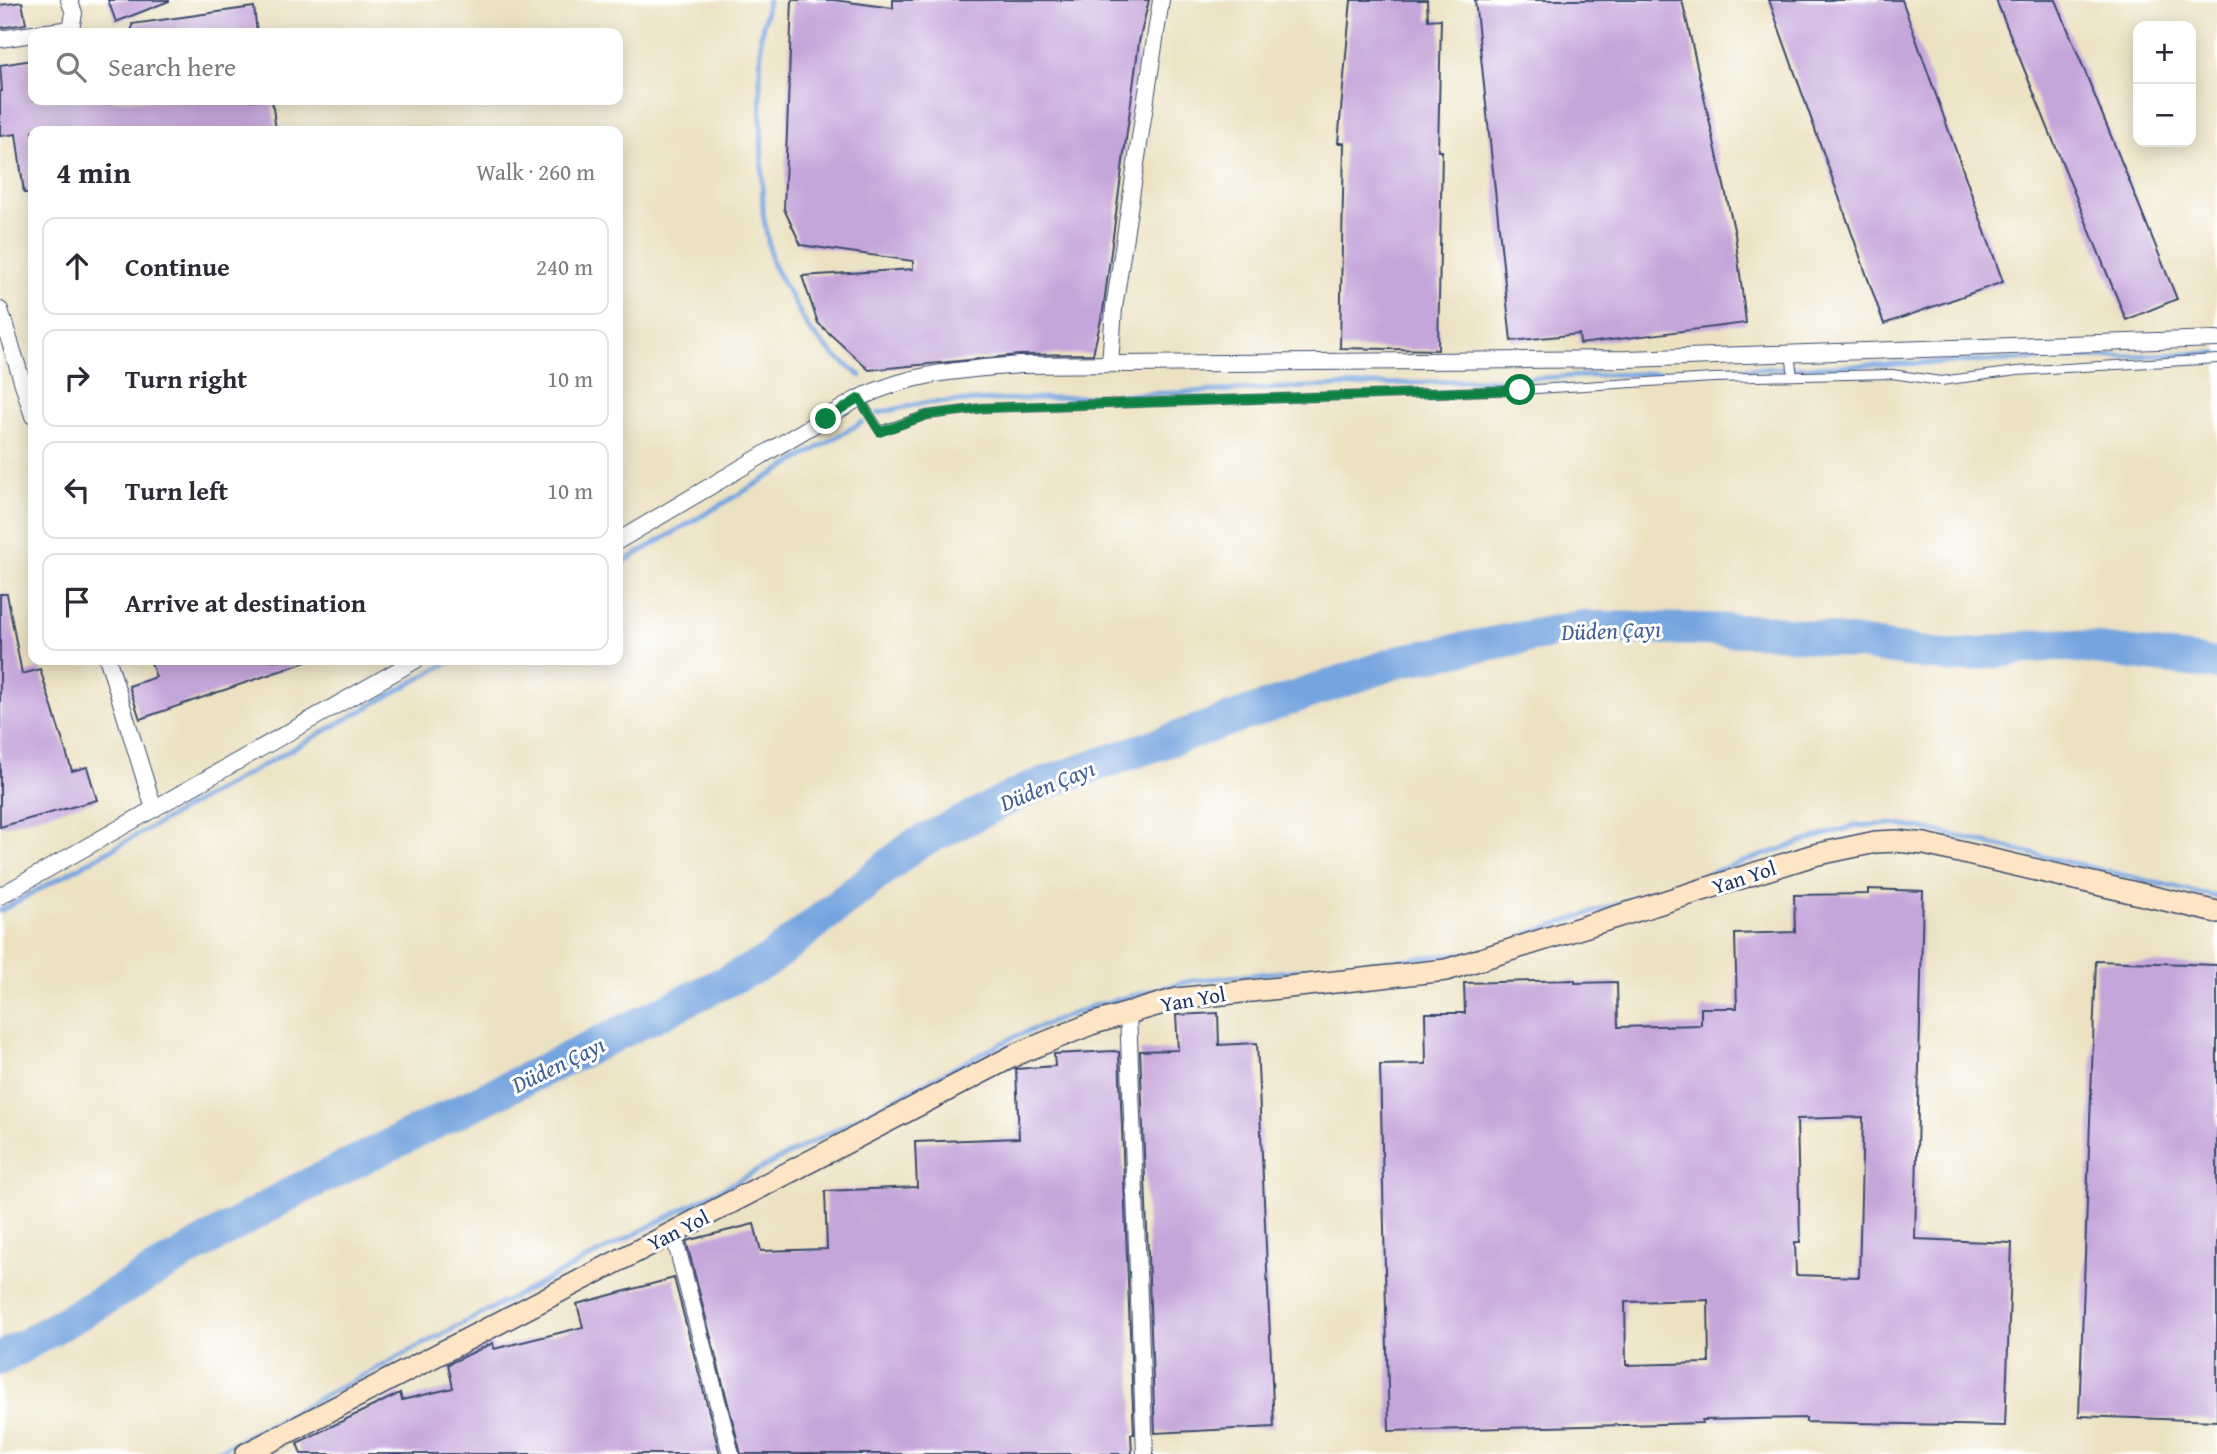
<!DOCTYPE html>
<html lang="en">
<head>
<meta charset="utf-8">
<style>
  body { margin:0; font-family:"Gentium Book Plus",serif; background:#f2f2f3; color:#2b2b33 }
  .controls { position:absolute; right:21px; top:21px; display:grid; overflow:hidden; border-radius:14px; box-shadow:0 4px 18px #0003 }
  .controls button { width:63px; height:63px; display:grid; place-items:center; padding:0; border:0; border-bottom:2px solid #e1e1e2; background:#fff; color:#2b2b33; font:35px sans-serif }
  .stop { position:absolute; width:21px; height:21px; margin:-16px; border:5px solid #0b8043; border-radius:50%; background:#fff }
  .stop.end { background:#0b8043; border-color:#fff; box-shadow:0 2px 7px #0008 }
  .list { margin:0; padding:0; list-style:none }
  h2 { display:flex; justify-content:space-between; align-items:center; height:91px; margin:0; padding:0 28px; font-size:30px }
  h2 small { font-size:23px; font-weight:400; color:#7c7c81 }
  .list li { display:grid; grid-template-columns:46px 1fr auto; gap:21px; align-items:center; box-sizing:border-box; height:98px; margin:0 14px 14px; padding:0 14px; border:2px solid #e1e1e2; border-radius:14px }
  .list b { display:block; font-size:26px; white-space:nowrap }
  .list em { font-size:23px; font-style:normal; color:#7c7c81 }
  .icon { flex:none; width:38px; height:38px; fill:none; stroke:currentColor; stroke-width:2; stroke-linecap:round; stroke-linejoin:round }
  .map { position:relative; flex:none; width:2217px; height:1454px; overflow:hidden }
  .search { position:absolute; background:#fff; box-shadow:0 4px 18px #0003; left:28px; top:28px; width:595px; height:77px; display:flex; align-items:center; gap:18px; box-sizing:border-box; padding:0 24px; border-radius:14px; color:#7c7c81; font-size:26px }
  .panel { position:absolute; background:#fff; box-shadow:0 4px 18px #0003; left:28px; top:126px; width:595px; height:539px; border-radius:14px }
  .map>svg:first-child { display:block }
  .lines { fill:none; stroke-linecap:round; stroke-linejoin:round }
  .stream { stroke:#75a4df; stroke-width:5 }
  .river { stroke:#75a4df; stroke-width:33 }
  .building { fill:#c5a6da; fill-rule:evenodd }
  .lane-casing { stroke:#3a4a6d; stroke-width:10 }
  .street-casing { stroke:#3a4a6d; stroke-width:18 }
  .secondary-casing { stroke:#3a4a6d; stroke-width:24 }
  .lane { stroke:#fff; stroke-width:8 }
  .street { stroke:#fff; stroke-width:16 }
  .secondary { stroke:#fde5c5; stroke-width:21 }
  .route { stroke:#0b8043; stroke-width:9 }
  .labels { text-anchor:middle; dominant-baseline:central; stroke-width:6; stroke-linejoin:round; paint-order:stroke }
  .street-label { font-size:21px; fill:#1b2f5e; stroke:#fff }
  .water-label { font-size:23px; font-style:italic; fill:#3f5e92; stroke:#fff }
</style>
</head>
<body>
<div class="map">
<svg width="2217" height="1454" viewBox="0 0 2217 1454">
  <rect width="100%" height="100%" fill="#fff"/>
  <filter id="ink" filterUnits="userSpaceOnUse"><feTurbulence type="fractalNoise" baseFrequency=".0143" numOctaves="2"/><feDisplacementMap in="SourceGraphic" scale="14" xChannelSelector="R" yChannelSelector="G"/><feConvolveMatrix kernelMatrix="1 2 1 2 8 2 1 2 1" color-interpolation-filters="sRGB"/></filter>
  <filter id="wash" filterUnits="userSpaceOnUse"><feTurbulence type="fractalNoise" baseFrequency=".00686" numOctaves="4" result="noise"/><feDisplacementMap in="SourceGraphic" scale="28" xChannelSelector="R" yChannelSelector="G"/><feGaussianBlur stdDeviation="1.57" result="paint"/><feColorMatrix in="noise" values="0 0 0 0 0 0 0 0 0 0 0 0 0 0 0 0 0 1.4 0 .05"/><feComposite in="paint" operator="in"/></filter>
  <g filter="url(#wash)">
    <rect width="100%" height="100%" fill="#ece2c2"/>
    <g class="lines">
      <!-- stream -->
      <g class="stream">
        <path d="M768 0 761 35 760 81 763 213 772 263 810 331 835 356 861 376"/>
        <path d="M878 413 924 403 1754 369 2217 353"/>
        <path d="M618 565 862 422"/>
        <path d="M0 911 453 660"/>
        <path d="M1522 936 1814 838 1855 826 1892 824 1935 831 2217 897"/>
        <path d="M212 1454 1014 1037 1092 1006 1191 981 1466 953"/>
      </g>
      <!-- river -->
      <path class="river" d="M0 1359 295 1191 768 961 913 846 1030 788 1404 660 1579 627 1771 631 1951 657 2056 644 2217 664"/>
    </g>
    <g id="blocks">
      <!-- building -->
      <g class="building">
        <path d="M108 0H169V1L116 22Z"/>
        <path d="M792 0H834L893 8V0H1149L1139 42 1103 311 1093 354 1019 355 869 370 818 323 802 276 913 269V261L801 245 784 209Z"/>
        <path d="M1351 0H1427L1428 20 1441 19 1438 151H1442L1438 350 1340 348 1344 143H1338Z"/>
        <path d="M1475 0H1682L1735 234 1746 323 1580 344 1579 334 1511 341Z"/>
        <path d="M1769 0H1902L2003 282 1884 324Z"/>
        <path d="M1996 0H2056L2177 299 2126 320Z"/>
        <path d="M22 2 26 24 0 28V5Z"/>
        <path d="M254 7 257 33H132V24Z"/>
        <path d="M33 60V100H272L276 131H33V193H24L16 134 0 136V91H2L0 65Z"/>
        <path d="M0 594H7L22 674 40 669 72 771 87 767 97 800 0 827Z"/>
        <path d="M150 660H305L306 662 140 719 129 686 156 677Z"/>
        <path d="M1868 889 1923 891 1915 1239 2012 1243 2005 1426 1806 1422V1418L1702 1420V1423L1389 1431 1380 1065 1426 1064 1425 1013H1465L1464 983 1575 980V983L1617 982 1618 1027 1701 1025V1008H1737L1735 934 1795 932 1794 895 1868 894ZM1863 1117 1859 1277 1796 1275 1795 1242H1800L1797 1119ZM1708 1300 1709 1363 1626 1365 1625 1302Z"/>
        <path d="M2096 961 2217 965V1421L2079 1416Z"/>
        <path d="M1218 1013 1219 1045 1257 1043 1274 1427 1155 1433 1140 1051 1178 1050 1176 1015Z"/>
        <path d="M1114 1051 1119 1052 1134 1434H1131L1132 1454H741L686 1241 754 1224 761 1251 827 1249 825 1191 917 1187 915 1142 1019 1138 1016 1069 1055 1066 1054 1054Z"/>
        <path d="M674 1278 720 1454H301L297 1443 400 1393 402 1400 453 1388 448 1364 493 1343 494 1349 583 1327 577 1304Z"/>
      </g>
    </g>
  </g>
  <g filter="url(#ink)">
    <use href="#blocks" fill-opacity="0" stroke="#3a4a6d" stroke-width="2"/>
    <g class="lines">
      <!-- lane casing -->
      <g class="lane-casing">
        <g id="lane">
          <path d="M1790 354 1793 376"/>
          <path d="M859 398 880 431 927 415 983 408 1520 390 1713 378 1892 374 1941 381 2017 371 2217 359"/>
        </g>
      </g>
      <!-- street casing -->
      <g class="street-casing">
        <g id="street">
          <path d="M39 33 71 29 74 13 69 0"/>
          <path d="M0 39 33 34"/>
          <path d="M0 310 33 416"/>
          <path d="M1110 364 1114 308 1161 0"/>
          <path d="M618 541 859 398C915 372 959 370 1020 365L1627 359 2217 339"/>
          <path d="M108 660 154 809"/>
          <path d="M0 896 416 660"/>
          <path d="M1128 1013 1145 1454"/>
          <path d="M673 1232 731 1454"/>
        </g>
      </g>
      <!-- secondary casing -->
      <g class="secondary-casing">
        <path id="secondary" d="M246 1454 1017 1054 1091 1024 1177 999 1446 970 1814 855 1876 842 1897 841 1925 844 2217 912"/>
      </g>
      <!-- lane -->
      <use href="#lane" class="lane"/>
      <!-- street -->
      <use href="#street" class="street"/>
      <!-- secondary -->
      <use href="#secondary" class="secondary"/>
    </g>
  </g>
  <g class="lines" filter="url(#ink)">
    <!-- route -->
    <path class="route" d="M826 419 859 398 880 432 927 415 983 408 1520 390"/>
  </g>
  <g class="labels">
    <!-- street labels -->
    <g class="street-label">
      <text transform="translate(1744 877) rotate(-18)">Yan Yol</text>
      <text transform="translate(1193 999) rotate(-10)">Yan Yol</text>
      <text transform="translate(678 1230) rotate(-27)">Yan Yol</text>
    </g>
    <!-- water labels -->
    <g class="water-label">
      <text transform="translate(1611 630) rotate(-2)">Düden Çayı</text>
      <text transform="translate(1047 785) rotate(-22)">Düden Çayı</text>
      <text transform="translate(558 1064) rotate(-26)">Düden Çayı</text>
    </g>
  </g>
</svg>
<div class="controls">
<button>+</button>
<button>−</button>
</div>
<div class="stop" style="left:1520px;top:390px"></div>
<div class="stop end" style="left:826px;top:419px"></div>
<div class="search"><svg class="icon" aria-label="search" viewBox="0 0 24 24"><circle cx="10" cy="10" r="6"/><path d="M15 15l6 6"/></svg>Search here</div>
<section class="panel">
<h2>4 min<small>Walk · 260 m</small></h2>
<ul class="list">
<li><svg class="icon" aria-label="ahead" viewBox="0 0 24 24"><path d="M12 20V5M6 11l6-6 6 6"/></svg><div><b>Continue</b></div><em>240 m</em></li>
<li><svg class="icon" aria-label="right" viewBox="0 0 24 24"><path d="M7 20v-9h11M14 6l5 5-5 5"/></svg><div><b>Turn right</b></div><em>10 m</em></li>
<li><svg class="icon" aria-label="left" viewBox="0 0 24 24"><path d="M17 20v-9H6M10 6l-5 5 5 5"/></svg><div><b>Turn left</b></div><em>10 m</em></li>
<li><svg class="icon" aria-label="arrive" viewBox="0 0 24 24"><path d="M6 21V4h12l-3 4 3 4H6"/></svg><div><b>Arrive at destination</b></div></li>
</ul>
</section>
</div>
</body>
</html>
